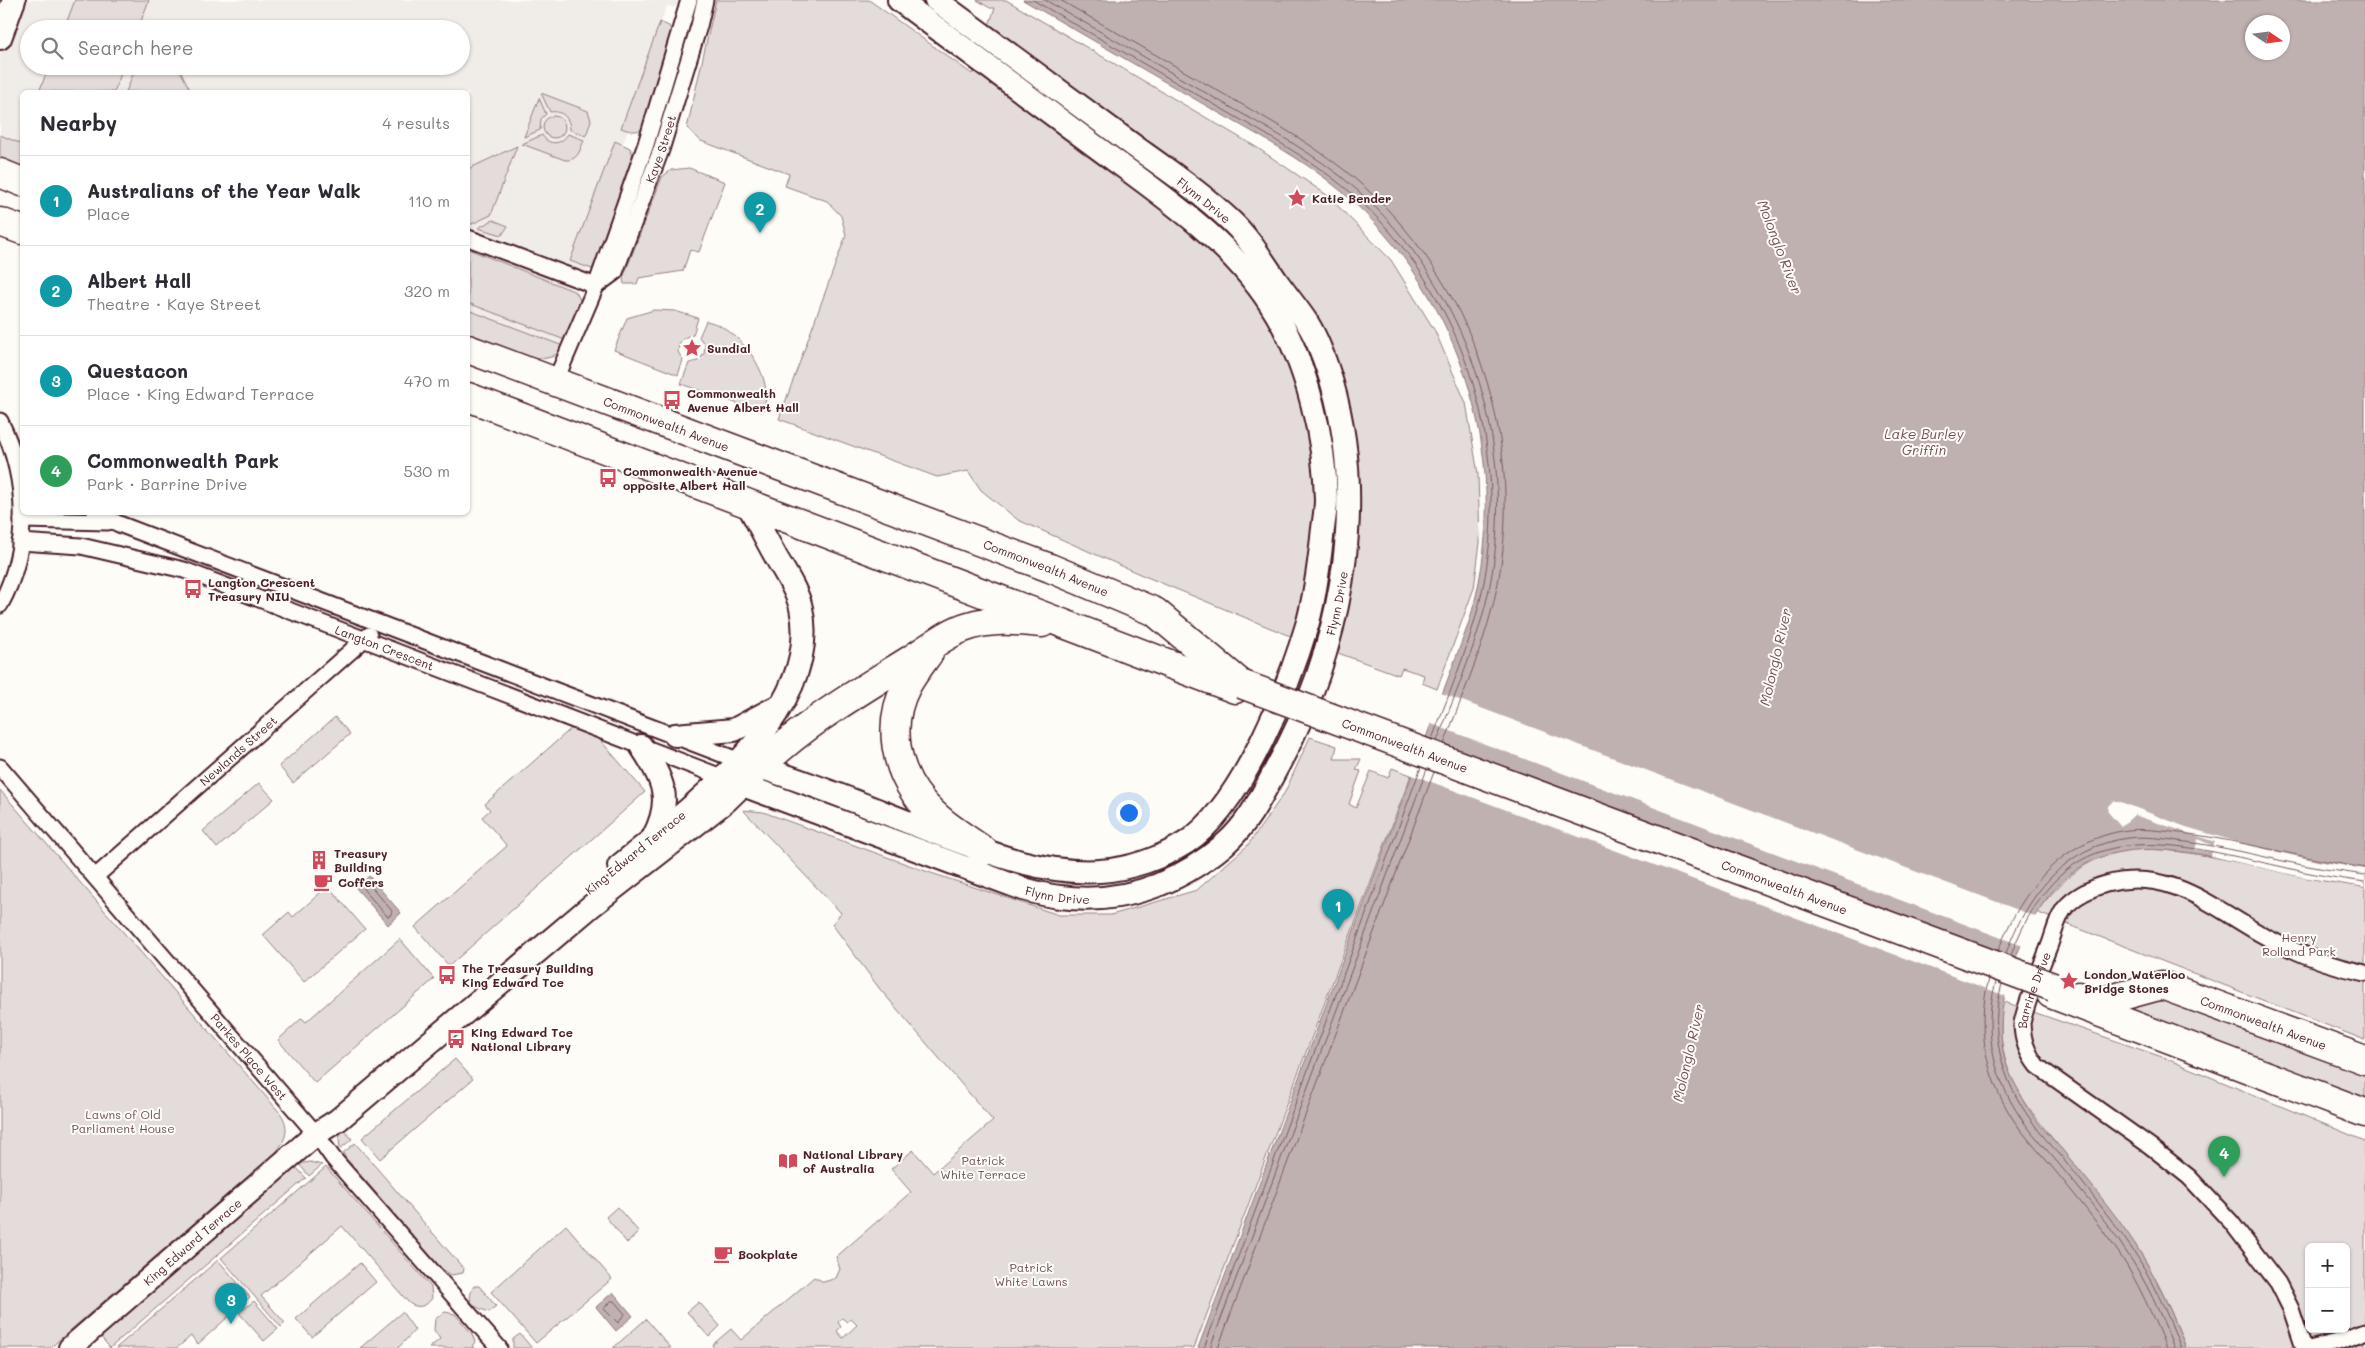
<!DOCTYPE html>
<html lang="en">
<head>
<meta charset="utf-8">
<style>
  body { margin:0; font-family:Mali,sans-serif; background:#f7f7f7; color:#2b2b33 }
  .controls { position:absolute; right:15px; bottom:15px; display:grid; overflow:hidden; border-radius:8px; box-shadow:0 1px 4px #0004 }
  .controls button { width:45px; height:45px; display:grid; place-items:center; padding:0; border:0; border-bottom:1px solid #e1e1e2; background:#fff; color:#2b2b33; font:25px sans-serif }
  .compass { position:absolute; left:2245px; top:15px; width:45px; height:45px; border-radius:50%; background:#fff; box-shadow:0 1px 4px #0004; rotate:103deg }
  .you { position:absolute; left:1128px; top:812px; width:18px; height:18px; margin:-12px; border:4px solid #fff; border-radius:50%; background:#1a73e8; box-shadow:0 0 0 8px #1a73e833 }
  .badge { display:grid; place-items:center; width:32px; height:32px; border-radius:50%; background:#2563eb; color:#fff; font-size:16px; font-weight:700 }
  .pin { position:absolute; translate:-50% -41px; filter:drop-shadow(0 1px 2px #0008) }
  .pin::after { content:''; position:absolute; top:26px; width:18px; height:15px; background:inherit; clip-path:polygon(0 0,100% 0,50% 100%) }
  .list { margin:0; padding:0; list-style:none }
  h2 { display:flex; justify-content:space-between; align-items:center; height:65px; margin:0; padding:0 20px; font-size:21px }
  h2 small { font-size:16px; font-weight:400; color:#7c7c81 }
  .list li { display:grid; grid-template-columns:32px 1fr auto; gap:15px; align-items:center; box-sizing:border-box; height:90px; padding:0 20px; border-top:1px solid #e1e1e2 }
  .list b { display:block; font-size:19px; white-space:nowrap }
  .list p { margin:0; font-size:16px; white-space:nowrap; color:#7c7c81 }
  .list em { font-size:16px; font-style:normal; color:#7c7c81 }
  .icon { flex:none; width:28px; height:28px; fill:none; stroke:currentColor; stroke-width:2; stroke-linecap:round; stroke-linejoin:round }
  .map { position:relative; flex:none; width:2365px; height:1348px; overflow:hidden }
  .search { position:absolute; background:#fff; box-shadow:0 1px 4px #0004; left:20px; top:20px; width:450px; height:55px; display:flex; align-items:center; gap:12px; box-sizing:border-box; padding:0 18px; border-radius:28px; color:#7c7c81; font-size:19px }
  .panel { position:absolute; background:#fff; box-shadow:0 1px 4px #0004; left:20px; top:90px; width:450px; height:425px; border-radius:8px }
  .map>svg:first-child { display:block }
  .built { fill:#f0ece8; fill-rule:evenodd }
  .green { fill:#e3dcda; stroke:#967e82; fill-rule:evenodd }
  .water { fill:#c0b1b1; stroke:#91777b; fill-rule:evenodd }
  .pier { fill:#fdfcf7 }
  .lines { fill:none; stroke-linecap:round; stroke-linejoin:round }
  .shore { stroke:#795961; stroke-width:1 }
  .street-casing { stroke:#4a1f2b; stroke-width:19 }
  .secondary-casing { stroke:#4a1f2b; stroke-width:26 }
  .highway-casing { stroke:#4a1f2b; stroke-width:31 }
  .street { stroke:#fdfcf7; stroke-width:15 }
  .secondary { stroke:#fdfcf7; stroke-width:22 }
  .highway { stroke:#fdfcf7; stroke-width:28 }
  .highway-bridge-casing { stroke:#4a1f2b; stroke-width:31; stroke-linecap:butt }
  .highway-bridge { stroke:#fdfcf7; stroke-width:28 }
  .labels { text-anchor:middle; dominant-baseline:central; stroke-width:4; stroke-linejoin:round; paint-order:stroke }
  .street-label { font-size:12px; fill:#4a1f2b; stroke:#fdfcf7 }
  .poi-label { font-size:12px; font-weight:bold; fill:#4a1f2b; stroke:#fdfcf7; text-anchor:start }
  .park-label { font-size:12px; fill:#704e57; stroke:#fdfcf7 }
  .water-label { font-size:14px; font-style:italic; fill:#73525a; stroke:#fdfcf7 }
</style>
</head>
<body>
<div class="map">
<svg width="2365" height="1348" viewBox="0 0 2365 1348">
  <rect width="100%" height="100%" fill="#fdfcf7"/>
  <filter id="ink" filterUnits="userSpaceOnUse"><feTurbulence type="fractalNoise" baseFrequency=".02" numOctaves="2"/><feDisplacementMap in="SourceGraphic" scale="10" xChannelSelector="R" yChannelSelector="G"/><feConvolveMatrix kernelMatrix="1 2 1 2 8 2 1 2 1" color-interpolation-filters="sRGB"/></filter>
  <g filter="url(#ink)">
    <!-- built -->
    <path class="built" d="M21 0H683L675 7 667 6 661 22 672 30 642 129 628 130 623 144 629 147 634 154 595 267 586 272 576 271 570 288 576 291 581 299 569 340 553 358 545 360 536 359 468 335V92H22V169L0 160V54ZM29 29H461V66H29Z"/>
    <!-- green -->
    <g class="green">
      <path d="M75 0H149L138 29H64Z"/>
      <path d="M716 0H869L972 74 995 8H990L977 0H1006L1256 147 1327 195 1391 260 1435 331 1466 403 1478 474 1480 543 1474 588 1437 689 1422 683 1424 675 1402 668 1399 675 1285 634 1142 575 1018 520 981 490 968 471 937 477 779 419 846 235 841 216 827 201 785 186 789 174 701 141 687 128Z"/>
      <path d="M660 22 669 26 673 33 645 128C636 133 629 131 621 128Z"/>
      <path d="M49 66H124L114 92H39Z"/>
      <path d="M136 66H178L191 92H126Z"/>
      <path d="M541 93 588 111 591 120 586 136 570 130C570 118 562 110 550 112Z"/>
      <path d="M539 98 546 114 541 119 540 130 524 137Z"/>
      <circle cx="554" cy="127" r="11"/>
      <path d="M568 134 584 140C580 150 578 161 565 160L522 144 542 135C549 146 561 145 568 134Z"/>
      <path d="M0 135 22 144V169L0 160Z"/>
      <path d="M615 141 630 148 635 160 599 260 592 269 570 261Z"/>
      <path d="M517 146 491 215 472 224 468 223V169Z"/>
      <path d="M689 168 725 182 699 252 690 250 683 271 639 278 637 284H624L623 278 662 177 671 170Z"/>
      <path d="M493 220 508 226 502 235 478 228Z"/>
      <path d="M468 249 576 292 581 302 565 340 468 303Z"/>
      <path d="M468 310 563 346C548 376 491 344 468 335Z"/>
      <path d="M654 310 675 311 698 318 693 335C682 337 679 341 678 352L683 360 678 375 614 350 627 318Z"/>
      <path d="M706 321C738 326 779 379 762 412L681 384 689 363 698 361 704 354 705 345 699 337Z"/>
      <path d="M335 717 350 734 293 783 279 766Z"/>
      <path d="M582 719 645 792 449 966 415 927 507 846 482 817 490 810 485 804Z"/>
      <path d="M1310 737 1337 746 1334 759H1361L1356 770 1361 771 1349 804 1356 808 1371 771 1388 778 1392 768 1411 775 1194 1348H714L712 1345 731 1329 741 1340 814 1277 824 1282 836 1278 840 1269 836 1257 911 1192 891 1169 913 1150 933 1173 993 1121 879 988 832 924 841 913 743 810 763 812 931 873 1059 915H1111L1197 890 1248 845 1285 792ZM842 1318 847 1322 851 1319 857 1325 843 1338 837 1331 841 1327 838 1322Z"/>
      <path d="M259 783 274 799 217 848 203 831Z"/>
      <path d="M0 790 281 1114C290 1128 286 1140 276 1152L50 1348H0Z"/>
      <path d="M2131 849C2183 848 2232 861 2282 872 2309 879 2337 883 2365 887V1040L2036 912C2064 878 2087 856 2131 849Z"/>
      <path d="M328 886 365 929 304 982 263 935 289 912 293 917Z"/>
      <path d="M400 939 434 979 315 1083 278 1040 302 1018 306 1022Z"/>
      <path d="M2126 982 2365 1072V1099L2116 1006Z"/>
      <path d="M2002 1001 2162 1057 2365 1141V1348H2186C2172 1312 2156 1275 2134 1243 2113 1213 2090 1184 2067 1156 2041 1124 2011 1092 2003 1050 2000 1034 2001 1017 2002 1001ZM2309 1247H2346V1329H2309Z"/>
      <path d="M455 1059 473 1079 380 1159 362 1138Z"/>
      <path d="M342 1128 352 1139 340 1149 339 1139Z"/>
      <path d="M355 1143 464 1269 463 1273 451 1275 441 1268 345 1157 343 1153Z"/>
      <path d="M310 1162 322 1165 309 1176 299 1164Z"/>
      <path d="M295 1166 306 1178 110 1348 101 1337 103 1333Z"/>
      <path d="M326 1167 431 1287 432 1298C426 1307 418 1309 409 1303L342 1226 261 1296 285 1323 281 1327 221 1258Z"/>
      <path d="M617 1207 639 1232 627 1243 606 1217Z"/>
      <path d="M566 1225 612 1279 536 1343 491 1292Z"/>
      <path d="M218 1260 250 1297 198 1344 191 1336 177 1348H116Z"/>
      <path d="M360 1263 376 1282 312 1337 296 1319Z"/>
      <path d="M474 1286H479L496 1306 489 1312C476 1308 464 1303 474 1286Z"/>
      <path d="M254 1301 278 1329 264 1341 239 1313Z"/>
      <path d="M699 1302 720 1326 709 1337 687 1312Z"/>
      <path d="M402 1312 415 1330 398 1348H360Z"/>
      <path d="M445 1312 455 1314 472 1334 475 1342 472 1346 474 1348H429L440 1339 434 1330 435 1319Z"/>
      <path d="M646 1319 671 1348H613Z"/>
      <path d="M520 1334 532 1348H513V1339Z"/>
    </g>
    <!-- water -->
    <g class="water">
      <path d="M1023 0H2365V887C2337 883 2308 879 2281 872 2165 845 2069 816 2017 955 2002 995 1992 1040 2013 1080 2020 1092 2026 1106 2034 1117 2043 1130 2055 1141 2065 1153 2089 1182 2114 1212 2135 1244 2156 1277 2172 1312 2186 1348H1198L1468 625C1517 470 1465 296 1341 191 1302 158 1256 134 1212 109 1149 73 1086 36 1023 0ZM2252 22H2282V52H2252Z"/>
      <path d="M369 876 401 913 388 925 356 888Z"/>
      <path d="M613 1292 633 1316 616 1331 596 1307Z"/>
    </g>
    <!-- pier -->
    <g class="pier">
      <path d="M1441 693 2037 917 2023 946 1828 873 1429 723Z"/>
      <path d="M1422 744 2015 967 2006 996 1410 774Z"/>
      <path d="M2113 801H2118L2186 827 2248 845 2317 861 2365 869V887L2302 877 2211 856 2212 852 2195 850 2198 839 2213 846 2215 842 2134 815 2121 827 2108 812V806Z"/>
    </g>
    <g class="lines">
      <!-- shore -->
      <g class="shore">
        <path d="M1033 0C1092 34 1151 68 1210 102 1258 130 1307 156 1349 191 1460 286 1511 440 1484 582 1474 636 1451 688 1432 739"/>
        <path d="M1045 0C1103 33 1160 66 1218 100 1265 127 1315 153 1356 189 1467 287 1518 440 1490 585 1479 639 1457 690 1437 741"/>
        <path d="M1060 0C1114 31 1167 61 1220 92 1262 116 1305 139 1343 169 1467 266 1527 429 1498 583 1487 639 1464 691 1444 744"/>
        <path d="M367 885H370L392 911 390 916H387L364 890Z"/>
        <path d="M1998 951C2021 891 2061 839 2128 830 2148 828 2169 832 2189 834 2248 842 2306 859 2365 868"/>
        <path d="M2006 953C2026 897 2065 845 2129 838 2145 836 2162 838 2178 841 2214 845 2248 853 2283 861 2310 867 2337 871 2365 875"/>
        <path d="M2011 955C2065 810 2161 840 2283 867 2310 874 2337 878 2365 882"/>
        <path d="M1989 979C1974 1030 1988 1087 2020 1129 2030 1142 2041 1154 2052 1167 2075 1195 2098 1223 2119 1253 2138 1282 2153 1316 2166 1348"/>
        <path d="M1996 982C1981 1031 1995 1084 2026 1125 2036 1138 2047 1150 2058 1163 2081 1191 2105 1219 2125 1250 2146 1280 2161 1314 2174 1348"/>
        <path d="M2002 984C1988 1031 2002 1081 2031 1120 2040 1134 2052 1146 2063 1158 2086 1187 2109 1216 2130 1246 2152 1277 2167 1313 2181 1348"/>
        <path d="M611 1301H614L625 1314 618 1323 604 1309Z"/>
        <path d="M1204 1348 1421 767"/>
        <path d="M1210 1348 1427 769"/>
        <path d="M1218 1348 1434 772"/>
      </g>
      <!-- street casing -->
      <g class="street-casing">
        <g id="street">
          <path d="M468 238 596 286"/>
          <path id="s1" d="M596 286 615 272 661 150 699 26 705 0"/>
          <path d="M555 382 596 286 646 144 689 0"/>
          <path d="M0 421C28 478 31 549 0 605"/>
          <path d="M95 512 119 524 740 761"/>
          <path d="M22 520 108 522"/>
          <path id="s2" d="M20 542 81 546 184 570 724 778"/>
          <path id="s3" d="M0 767 316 1134 333 1158 499 1348"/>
          <path id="s4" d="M95 877 369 635"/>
          <path id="s5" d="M2304 1348 2291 1309 2278 1283 2231 1222 2189 1177 2150 1146 2037 1066C2027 1053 2022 1039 2022 1023 2028 996 2040 970 2050 944 2054 933 2057 919 2064 909 2073 897 2091 888 2106 884 2171 867 2213 908 2266 937 2298 954 2330 966 2365 973"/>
          <path d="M2313 1348 2338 1342 2365 1332"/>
        </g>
      </g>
      <!-- secondary casing -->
      <g class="secondary-casing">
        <g id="secondary">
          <path d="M0 38 14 0"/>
          <path d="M675 735 734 730 775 708"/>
          <path d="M641 746C663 779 673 799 654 836"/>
          <path d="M740 761C804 780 866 806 928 830 982 850 1041 875 1100 871 1130 869 1162 858 1187 842 1243 804 1289 686 1308 622 1315 595 1319 565 1322 538 1323 525 1326 512 1326 500 1325 440 1307 366 1277 315 1234 241 1158 193 1091 143 1027 95 963 48 899 0"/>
          <path id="s6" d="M724 778 1023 889C1035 892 1048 896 1060 897 1122 905 1178 884 1225 844 1248 824 1261 797 1275 771 1339 656 1369 511 1332 383 1326 363 1319 342 1308 324 1299 310 1288 297 1278 283 1264 263 1250 239 1232 222 1200 191 1161 166 1126 140 1063 94 1000 47 936 0"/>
          <path d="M619 866C689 809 824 712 801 608 797 590 785 573 776 557 766 539 757 521 747 503"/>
          <path id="s7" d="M70 1348 316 1134 338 1120 590 907 726 801 753 775"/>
        </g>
      </g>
      <!-- highway casing -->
      <g class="highway-casing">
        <g id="highway">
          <path d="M0 173 22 182"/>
          <path d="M0 222 22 230"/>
          <path id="s8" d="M468 349 1050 568 1155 612 1241 684"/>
          <path d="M468 397 1235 689"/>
          <path d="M929 653C921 664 913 674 907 685 886 724 895 771 923 803 940 823 963 836 984 851"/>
          <path d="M760 767C803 724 859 692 910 660 929 648 948 632 969 626 993 618 1018 621 1042 623"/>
          <path d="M2051 994 2365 1113"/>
          <path id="s9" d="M2078 996 2096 1003 2162 985 2365 1060"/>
        </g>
      </g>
      <!-- street -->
      <use href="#street" class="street"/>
      <!-- secondary -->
      <use href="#secondary" class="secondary"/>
      <!-- highway -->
      <use href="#highway" class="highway"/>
      <!-- highway-bridge casing -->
      <g class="highway-bridge-casing">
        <g id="highway-bridge">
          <path id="s10" d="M1241 684 2053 987"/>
        </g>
      </g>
      <!-- highway-bridge -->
      <use href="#highway-bridge" class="highway-bridge"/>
    </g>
  </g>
  <!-- icons -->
  <defs>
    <g id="sight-bare" transform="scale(1.5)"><path d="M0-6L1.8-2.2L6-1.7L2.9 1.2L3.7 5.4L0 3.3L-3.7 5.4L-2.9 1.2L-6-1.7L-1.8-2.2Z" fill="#d1495b" stroke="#fdfcf7" stroke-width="2.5" paint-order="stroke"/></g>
    <g id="bus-bare" transform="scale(1.5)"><path d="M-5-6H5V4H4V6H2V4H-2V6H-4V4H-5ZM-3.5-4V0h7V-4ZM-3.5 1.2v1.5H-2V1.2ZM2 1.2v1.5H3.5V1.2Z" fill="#d1495b" stroke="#fdfcf7" stroke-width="2.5" paint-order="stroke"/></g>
    <g id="building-bare" transform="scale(1.5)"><path d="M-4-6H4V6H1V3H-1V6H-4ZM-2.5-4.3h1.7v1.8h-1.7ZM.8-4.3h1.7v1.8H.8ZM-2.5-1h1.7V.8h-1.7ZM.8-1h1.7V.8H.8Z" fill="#d1495b" stroke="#fdfcf7" stroke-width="2.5" paint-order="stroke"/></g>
    <g id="cafe-bare" transform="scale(1.5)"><path d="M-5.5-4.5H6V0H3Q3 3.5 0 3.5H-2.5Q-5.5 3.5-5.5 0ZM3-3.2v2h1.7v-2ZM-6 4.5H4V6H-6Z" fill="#d1495b" stroke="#fdfcf7" stroke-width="2.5" paint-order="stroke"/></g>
    <g id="library-bare" transform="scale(1.5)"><path d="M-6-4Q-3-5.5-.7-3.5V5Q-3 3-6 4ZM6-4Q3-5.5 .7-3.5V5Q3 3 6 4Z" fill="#d1495b" stroke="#fdfcf7" stroke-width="2.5" paint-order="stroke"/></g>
  </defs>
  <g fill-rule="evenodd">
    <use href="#sight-bare" x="1297" y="198"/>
    <use href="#sight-bare" x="692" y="348"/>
    <use href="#bus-bare" x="672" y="400"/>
    <use href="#bus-bare" x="608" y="478"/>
    <use href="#bus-bare" x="193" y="589"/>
    <use href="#building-bare" x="319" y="860"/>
    <use href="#cafe-bare" x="323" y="882"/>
    <use href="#bus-bare" x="447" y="975"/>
    <use href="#sight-bare" x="2069" y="981"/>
    <use href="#bus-bare" x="456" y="1039"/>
    <use href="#library-bare" x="788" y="1161"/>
    <use href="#cafe-bare" x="723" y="1254"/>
  </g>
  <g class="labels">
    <!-- street labels -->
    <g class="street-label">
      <text stroke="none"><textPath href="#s1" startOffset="155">Kaye Street</textPath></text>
      <text transform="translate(1204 200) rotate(39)">Flynn Drive</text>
      <text stroke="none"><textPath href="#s8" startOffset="212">Commonwealth Avenue</textPath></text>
      <text stroke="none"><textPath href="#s8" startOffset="618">Commonwealth Avenue</textPath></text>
      <text stroke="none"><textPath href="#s6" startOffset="804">Flynn Drive</textPath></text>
      <text stroke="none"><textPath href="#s2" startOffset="382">Langton Crescent</textPath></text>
      <text stroke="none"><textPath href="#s10" startOffset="175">Commonwealth Avenue</textPath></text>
      <text stroke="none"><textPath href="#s4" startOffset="191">Newlands Street</textPath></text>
      <text transform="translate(635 852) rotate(-39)">King Edward Terrace</text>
      <text stroke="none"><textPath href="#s10" startOffset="580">Commonwealth Avenue</textPath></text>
      <text stroke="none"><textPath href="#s6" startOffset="354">Flynn Drive</textPath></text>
      <text stroke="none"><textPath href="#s5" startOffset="478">Barrine Drive</textPath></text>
      <text stroke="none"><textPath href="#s9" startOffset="196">Commonwealth Avenue</textPath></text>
      <text stroke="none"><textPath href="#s3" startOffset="382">Parkes Place West</textPath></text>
      <text stroke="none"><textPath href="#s7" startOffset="162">King Edward Terrace</textPath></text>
    </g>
    <!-- poi labels -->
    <g class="poi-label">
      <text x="1312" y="198">Katie Bender</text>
      <text x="707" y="348">Sundial</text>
      <text x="687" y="393">Commonwealth<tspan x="687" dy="14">Avenue Albert Hall</tspan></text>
      <text x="623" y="471">Commonwealth Avenue<tspan x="623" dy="14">opposite Albert Hall</tspan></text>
      <text x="208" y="582">Langton Crescent<tspan x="208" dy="14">Treasury NIU</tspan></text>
      <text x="334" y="853">Treasury<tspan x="334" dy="14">Building</tspan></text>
      <text x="338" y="882">Coffers</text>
      <text x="462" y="968">The Treasury Building<tspan x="462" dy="14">King Edward Tce</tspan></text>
      <text x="2084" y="974">London Waterloo<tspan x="2084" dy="14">Bridge Stones</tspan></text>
      <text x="471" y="1032">King Edward Tce<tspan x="471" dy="14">National Library</tspan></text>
      <text x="803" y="1154">National Library<tspan x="803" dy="14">of Australia</tspan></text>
      <text x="738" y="1254">Bookplate</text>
    </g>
    <!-- park labels -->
    <g class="park-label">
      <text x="2299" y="937">Henry<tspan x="2299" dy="14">Rolland Park</tspan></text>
      <text x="123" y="1114">Lawns of Old<tspan x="123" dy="14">Parliament House</tspan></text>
      <text x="983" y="1160">Patrick<tspan x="983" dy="14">White Terrace</tspan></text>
      <text x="1031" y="1267">Patrick<tspan x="1031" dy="14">White Lawns</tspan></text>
    </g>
    <!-- water labels -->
    <g class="water-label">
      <text transform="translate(1780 247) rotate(69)">Molonglo River</text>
      <text x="1924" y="433">Lake Burley<tspan x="1924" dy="16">Griffin</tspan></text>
      <text transform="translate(1775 657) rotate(-77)">Molonglo River</text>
      <text transform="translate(1688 1053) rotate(-77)">Molonglo River</text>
    </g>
  </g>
</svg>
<div class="controls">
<button>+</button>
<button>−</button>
</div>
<svg class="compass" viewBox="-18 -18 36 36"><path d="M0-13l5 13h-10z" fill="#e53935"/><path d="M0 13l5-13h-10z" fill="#7c7c81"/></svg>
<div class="you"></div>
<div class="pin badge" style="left:1338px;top:930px;background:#0f9aa8">1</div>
<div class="pin badge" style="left:760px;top:233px;background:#0f9aa8">2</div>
<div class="pin badge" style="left:231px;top:1324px;background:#0f9aa8">3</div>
<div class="pin badge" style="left:2224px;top:1177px;background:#2e9e5b">4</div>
<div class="search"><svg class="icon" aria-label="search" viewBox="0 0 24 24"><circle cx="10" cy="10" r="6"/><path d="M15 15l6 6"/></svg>Search here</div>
<section class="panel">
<h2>Nearby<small>4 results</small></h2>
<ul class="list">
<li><span class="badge" style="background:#0f9aa8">1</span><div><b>Australians of the Year Walk</b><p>Place</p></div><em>110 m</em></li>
<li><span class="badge" style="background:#0f9aa8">2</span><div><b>Albert Hall</b><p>Theatre · Kaye Street</p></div><em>320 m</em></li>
<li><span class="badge" style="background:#0f9aa8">3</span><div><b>Questacon</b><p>Place · King Edward Terrace</p></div><em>470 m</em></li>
<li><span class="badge" style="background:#2e9e5b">4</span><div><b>Commonwealth Park</b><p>Park · Barrine Drive</p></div><em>530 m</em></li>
</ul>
</section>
</div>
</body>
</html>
